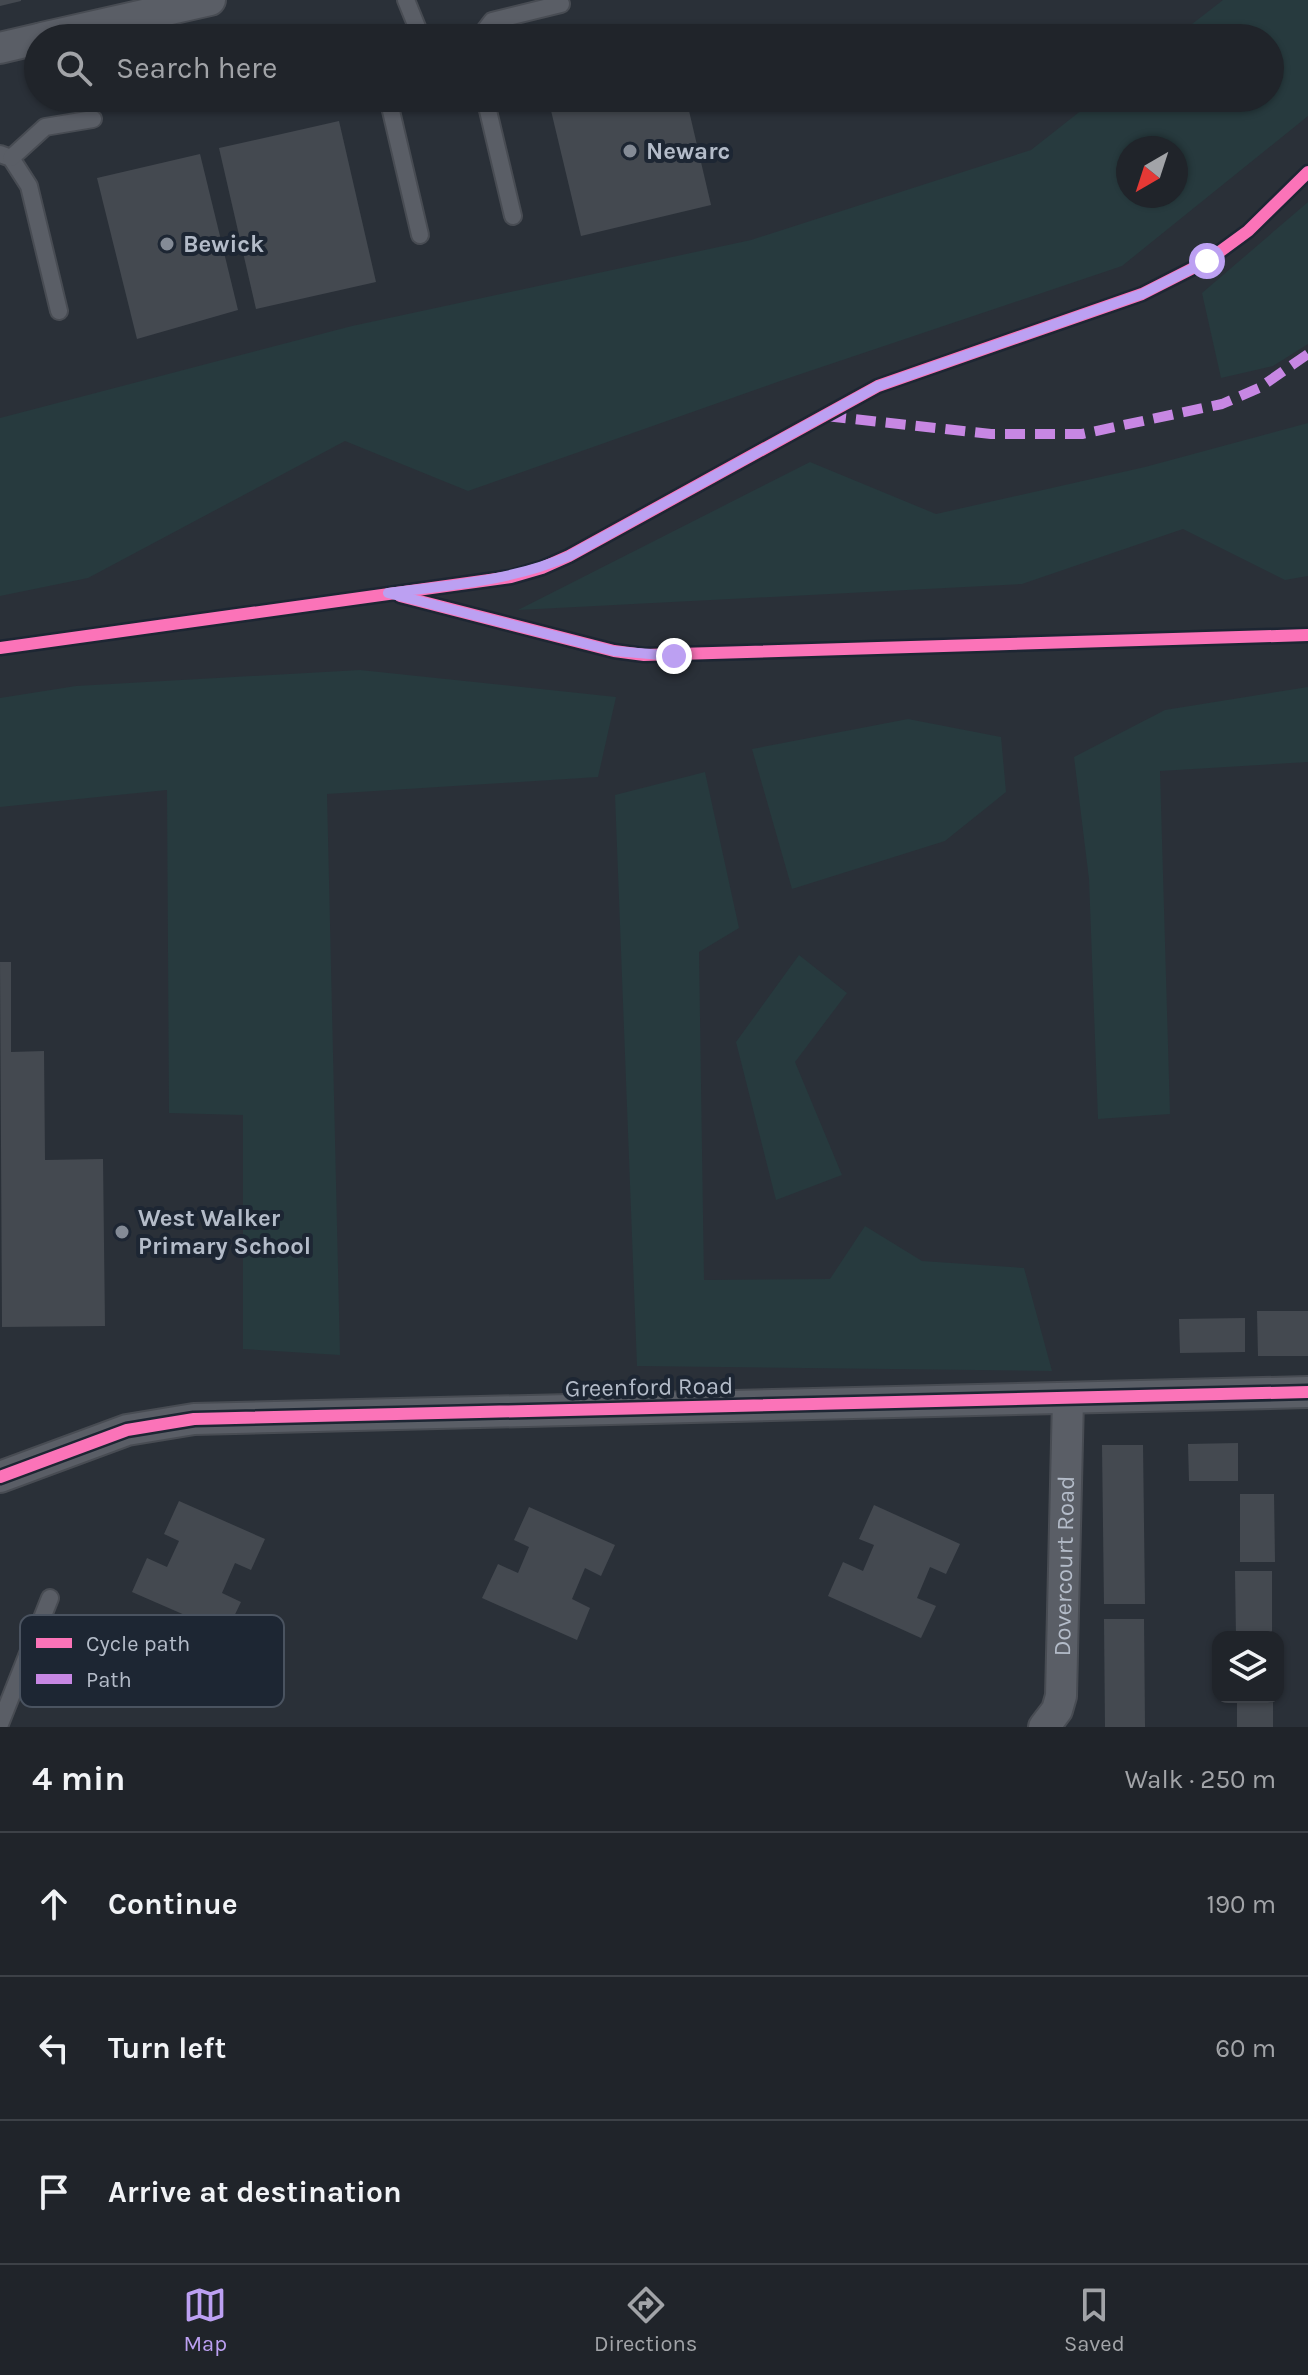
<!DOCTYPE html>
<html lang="en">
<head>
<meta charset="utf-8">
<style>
  body { margin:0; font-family:Karla,sans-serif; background:#2d3036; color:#f1f3f6 }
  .controls { position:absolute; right:24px; bottom:24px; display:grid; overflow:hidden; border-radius:16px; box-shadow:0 2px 6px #0004 }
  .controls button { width:72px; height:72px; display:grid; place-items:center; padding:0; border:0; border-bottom:2px solid #3d4147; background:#20242a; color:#f1f3f6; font:40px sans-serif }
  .compass { position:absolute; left:1116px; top:136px; width:72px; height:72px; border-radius:50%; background:#20242a; box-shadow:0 2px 6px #0004; rotate:219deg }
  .stop { position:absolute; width:24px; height:24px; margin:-18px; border:6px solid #bca0f2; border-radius:50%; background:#fff }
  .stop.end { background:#bca0f2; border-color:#fff; box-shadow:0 2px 8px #0008 }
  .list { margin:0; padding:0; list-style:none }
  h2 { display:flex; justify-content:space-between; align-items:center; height:104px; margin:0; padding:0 32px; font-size:34px }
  h2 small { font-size:26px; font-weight:400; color:#a2a4a8 }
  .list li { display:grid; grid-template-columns:52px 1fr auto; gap:24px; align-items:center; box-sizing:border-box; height:144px; padding:0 32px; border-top:2px solid #3d4147 }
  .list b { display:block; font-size:30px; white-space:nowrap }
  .list em { font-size:26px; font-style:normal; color:#a2a4a8 }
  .icon { flex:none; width:44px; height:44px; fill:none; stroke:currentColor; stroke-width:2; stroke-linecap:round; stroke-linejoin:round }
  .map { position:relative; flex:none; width:1308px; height:1727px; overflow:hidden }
  .search { position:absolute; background:#20242a; box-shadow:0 2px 6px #0004; left:24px; right:24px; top:24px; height:88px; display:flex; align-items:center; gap:20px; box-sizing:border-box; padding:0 28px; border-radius:44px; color:#a2a4a8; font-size:30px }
  .sheet { height:536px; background:#20242a }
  nav { display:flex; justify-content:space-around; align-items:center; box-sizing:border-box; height:112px; border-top:2px solid #3d4147; background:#20242a; font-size:22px; color:#a2a4a8 }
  nav a { display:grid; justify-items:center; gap:4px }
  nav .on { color:#bca0f2 }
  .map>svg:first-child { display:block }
  .green { fill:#273a3e; fill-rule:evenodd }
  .building { fill:#444950 }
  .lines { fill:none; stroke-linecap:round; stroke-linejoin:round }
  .lane-casing { stroke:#484c53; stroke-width:20 }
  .street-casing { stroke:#484c53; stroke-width:34 }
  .lane { stroke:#5a5e66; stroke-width:16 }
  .street { stroke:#5a5e66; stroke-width:30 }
  .quiet { stroke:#c787e3; stroke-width:10; stroke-dasharray:20 10; stroke-linecap:butt }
  .cycleway-casing { stroke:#1d2633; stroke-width:17 }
  .cycleway { stroke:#fb73b8; stroke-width:12 }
  .route { stroke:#bca0f2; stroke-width:10 }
  .poi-dot { fill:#848b96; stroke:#1d2633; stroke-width:3 }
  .labels { text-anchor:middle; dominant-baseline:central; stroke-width:8; stroke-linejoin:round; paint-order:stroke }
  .poi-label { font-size:24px; font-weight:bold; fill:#b4bcc9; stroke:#1d2633; text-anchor:start }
  .street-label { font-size:24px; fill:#b4bcc9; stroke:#1d2633 }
  .key { fill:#1d2633; stroke:#4a5360; stroke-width:2 }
  .key-label { font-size:22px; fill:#b4bcc9 }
</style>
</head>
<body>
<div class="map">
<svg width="1308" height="1727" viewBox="0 0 1308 1727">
  <rect width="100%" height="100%" fill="#2a3038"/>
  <!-- green -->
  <g class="green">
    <path d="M1223 0H1308V116L1122 266 783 380 468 491 345 441 88 578 0 596V418L352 326 751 240 1031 150 1097 98H1270V38H1174ZM1128 148H1176V196H1128Z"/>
    <path d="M1308 202V344L1273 366 1221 378 1202 293Z"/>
    <path d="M1308 423V576L1285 580 1183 529 1022 584 518 610 810 462 936 514 1145 467Z"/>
    <path d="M360 670 616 697 598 777 327 794 340 1355 243 1349V1115L169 1113 167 790 0 807V698L76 686Z"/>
    <path d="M1308 687V762L1160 771 1170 1114 1098 1119 1089 879 1074 757 1165 710Z"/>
    <path d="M908 719 1001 737 1006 792 945 841 792 889 752 749Z"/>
    <path d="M705 772 739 928 699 952 704 1280 830 1279 865 1226 922 1261 1024 1268 1052 1371 637 1366 615 795Z"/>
    <path d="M799 955 847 993 795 1062 842 1175 776 1200 736 1042Z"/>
  </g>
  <!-- building -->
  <g class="building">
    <path d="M0 0H21V1L0 6Z"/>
    <path d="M548 98H686L711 205 581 236Z"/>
    <path d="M339 121 376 282 256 309 219 148Z"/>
    <path d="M200 154 238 310 137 339 97 178Z"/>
    <path d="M0 962H11V1052L44 1051 45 1160 103 1159 105 1326 2 1327Z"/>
    <path d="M1257 1311H1308V1356H1258Z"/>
    <path d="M1245 1318V1352L1180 1353 1179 1319Z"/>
    <path d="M1238 1443V1481H1189L1188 1444Z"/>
    <path d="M1102 1445H1143L1145 1604H1104Z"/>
    <path d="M1240 1494H1274L1275 1562H1240Z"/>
    <path d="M179 1501 265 1539 251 1570 235 1563 222 1593 241 1602 226 1633 132 1592 147 1558 167 1567 179 1541 164 1534Z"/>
    <path d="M874 1505 960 1544 946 1574 930 1567 917 1598 936 1606 921 1638 828 1596 843 1562 863 1571 874 1545 859 1539Z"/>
    <path d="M529 1507 615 1545 601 1576 585 1568 572 1599 590 1608 577 1640 482 1598 498 1564 518 1573 529 1547 514 1540Z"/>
    <path d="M1235 1571H1272V1637H1236Z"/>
    <path d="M1104 1619H1144L1145 1727H1105Z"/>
    <rect x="1237" y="1697" width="36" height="30"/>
  </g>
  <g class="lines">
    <!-- lane casing -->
    <g class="lane-casing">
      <g id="lane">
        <path d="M406 0 419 32 414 38"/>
        <path d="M479 38 492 21 561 4"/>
        <path d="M388 98 420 235"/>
        <path d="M485 98 513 216"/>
        <path d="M0 154 11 158 29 186 59 311"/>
        <path d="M11 158 45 127 93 119"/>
        <path d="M0 1724 50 1598"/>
      </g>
    </g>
    <!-- street casing -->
    <g class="street-casing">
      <g id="street">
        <path d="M42 38 210 0"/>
        <path d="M0 48 38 39"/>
        <path d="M0 1477 127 1430 194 1419 1308 1392"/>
        <path id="s1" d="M1044 1727 1057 1710 1061 1696 1068 1399"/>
      </g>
    </g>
    <!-- lane -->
    <use href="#lane" class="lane"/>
    <!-- street -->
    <use href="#street" class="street"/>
    <!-- quiet -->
    <path class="quiet" d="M826 416 991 434H1082L1222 404 1259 388 1308 354"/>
    <!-- cycleway casing -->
    <g class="cycleway-casing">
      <g id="cycleway">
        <path d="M400 596 614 651 644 655 1308 635"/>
        <path d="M0 648 511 577 542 568 569 556 878 386 1142 294 1207 261 1248 231 1308 172"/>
        <path d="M0 1477 127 1430 194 1419 1308 1392"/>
      </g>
    </g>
    <!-- cycleway -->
    <use href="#cycleway" class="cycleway"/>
  </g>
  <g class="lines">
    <!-- route -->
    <path class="route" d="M674 656 614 651 388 593C450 585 512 581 569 556L878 386 1142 294 1207 261"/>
  </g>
  <!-- markers -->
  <g class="poi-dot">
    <circle cx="630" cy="151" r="8"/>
    <circle cx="167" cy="244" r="8"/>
    <circle cx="122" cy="1232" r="8"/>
  </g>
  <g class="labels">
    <!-- poi labels -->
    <g class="poi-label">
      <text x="646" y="151">Newarc</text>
      <text x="183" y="244">Bewick</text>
      <text x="138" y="1218">West Walker<tspan x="138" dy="28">Primary School</tspan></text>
    </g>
    <!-- street labels -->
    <g class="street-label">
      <text transform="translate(649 1387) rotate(-1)">Greenford Road</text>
      <text stroke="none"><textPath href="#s1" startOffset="166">Dovercourt Road</textPath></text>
    </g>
  </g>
  <!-- legend -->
  <rect x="20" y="1615" width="264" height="92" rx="12" class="key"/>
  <rect x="36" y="1638" width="36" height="10" fill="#fb73b8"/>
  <rect x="36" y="1674" width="36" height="10" fill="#c787e3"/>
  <g class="key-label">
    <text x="86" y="1651">Cycle path</text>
    <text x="86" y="1687">Path</text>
  </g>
</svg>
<div class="controls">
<button><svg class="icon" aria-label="layers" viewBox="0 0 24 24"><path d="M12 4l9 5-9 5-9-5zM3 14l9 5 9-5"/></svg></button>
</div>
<svg class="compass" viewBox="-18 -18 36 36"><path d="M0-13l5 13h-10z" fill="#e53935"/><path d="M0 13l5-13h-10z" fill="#a2a4a8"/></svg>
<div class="stop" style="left:1207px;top:261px"></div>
<div class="stop end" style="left:674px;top:656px"></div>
<div class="search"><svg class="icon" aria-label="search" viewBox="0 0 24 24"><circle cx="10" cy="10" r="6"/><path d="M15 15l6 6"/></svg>Search here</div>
</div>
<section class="sheet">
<h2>4 min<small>Walk · 250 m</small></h2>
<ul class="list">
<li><svg class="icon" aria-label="ahead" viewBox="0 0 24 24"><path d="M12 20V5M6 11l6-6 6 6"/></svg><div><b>Continue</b></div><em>190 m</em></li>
<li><svg class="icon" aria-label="left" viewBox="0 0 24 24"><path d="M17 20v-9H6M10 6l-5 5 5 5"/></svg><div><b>Turn left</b></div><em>60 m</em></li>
<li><svg class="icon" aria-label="arrive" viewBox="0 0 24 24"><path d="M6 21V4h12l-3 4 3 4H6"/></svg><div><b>Arrive at destination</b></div></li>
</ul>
</section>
<nav>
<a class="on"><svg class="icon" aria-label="map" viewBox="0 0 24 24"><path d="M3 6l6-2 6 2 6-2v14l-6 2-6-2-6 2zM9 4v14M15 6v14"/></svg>Map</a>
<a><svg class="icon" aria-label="directions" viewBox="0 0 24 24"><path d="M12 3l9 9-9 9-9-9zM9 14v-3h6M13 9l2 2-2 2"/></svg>Directions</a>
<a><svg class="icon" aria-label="saved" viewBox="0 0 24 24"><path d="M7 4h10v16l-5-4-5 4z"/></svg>Saved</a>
</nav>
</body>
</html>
